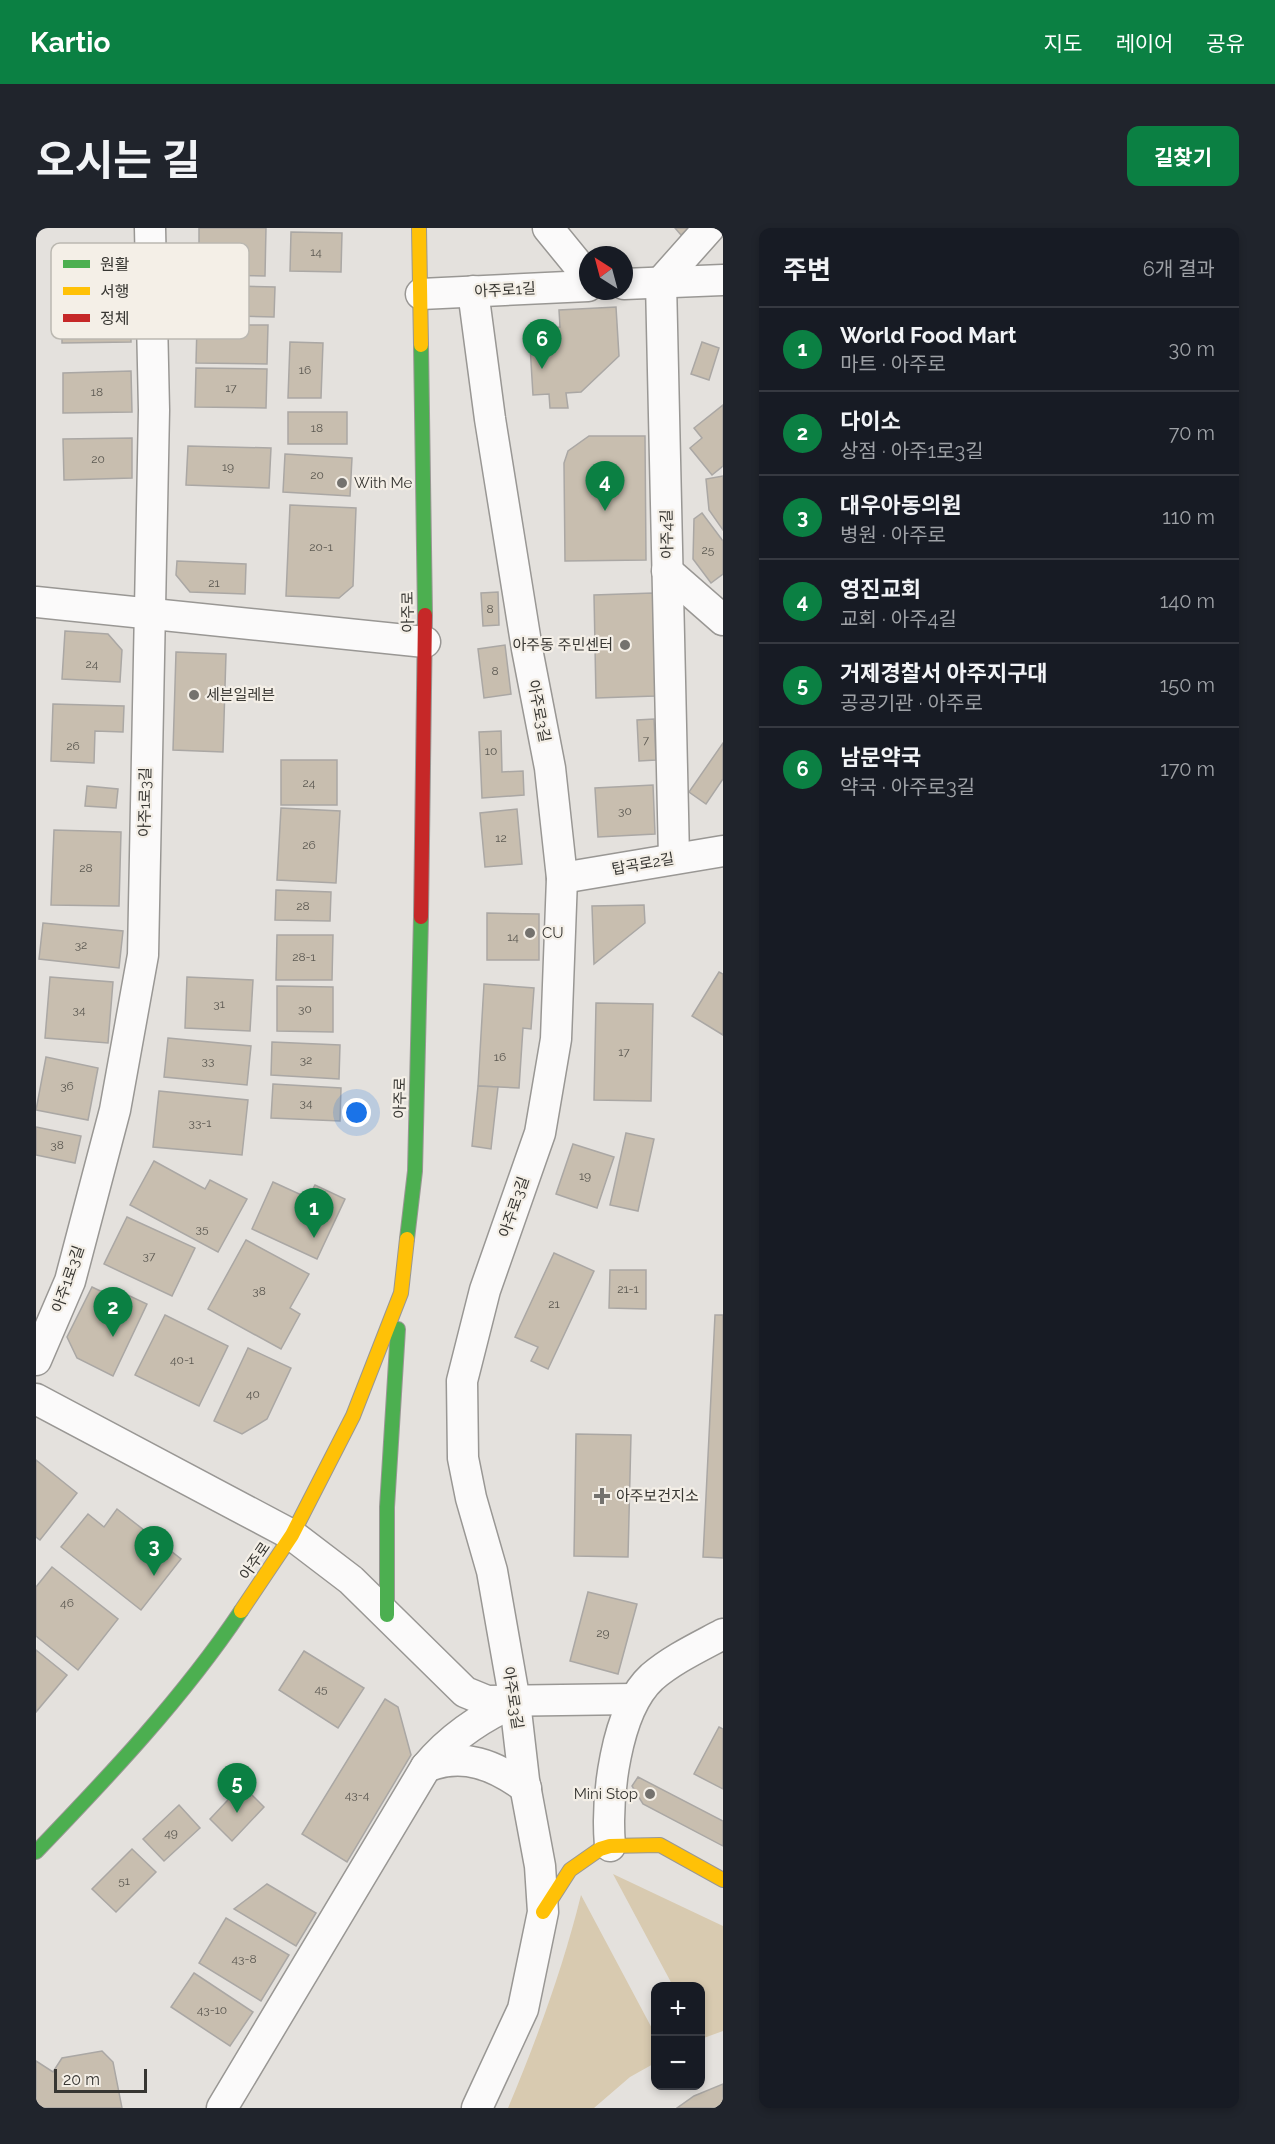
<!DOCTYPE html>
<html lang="ko">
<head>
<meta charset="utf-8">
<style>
  body { margin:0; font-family:Raleway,"Noto Sans KR",sans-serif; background:#20242c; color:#f1f3f6 }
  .controls { position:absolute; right:18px; bottom:18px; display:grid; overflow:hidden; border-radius:12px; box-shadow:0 3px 9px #0003 }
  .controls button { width:54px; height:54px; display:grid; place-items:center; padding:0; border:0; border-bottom:2px solid #363941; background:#171b24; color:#f1f3f6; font:30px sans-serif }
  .compass { position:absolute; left:543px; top:18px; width:54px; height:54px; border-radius:50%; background:#171b24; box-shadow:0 3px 9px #0003; rotate:324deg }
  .scale { position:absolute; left:18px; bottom:15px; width:93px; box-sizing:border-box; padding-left:6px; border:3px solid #373632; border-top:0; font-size:16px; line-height:21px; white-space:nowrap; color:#373632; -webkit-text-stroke:4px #f4efe7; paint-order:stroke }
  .you { position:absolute; left:321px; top:885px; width:21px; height:21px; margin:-15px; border:4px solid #fff; border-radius:50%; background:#1a73e8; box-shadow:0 0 0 9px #1a73e833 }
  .badge { display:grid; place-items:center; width:39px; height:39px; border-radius:50%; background:#0b8043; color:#fff; font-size:20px; font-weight:700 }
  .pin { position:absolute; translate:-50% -50px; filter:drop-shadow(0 2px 3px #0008) }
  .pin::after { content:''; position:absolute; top:32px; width:21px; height:18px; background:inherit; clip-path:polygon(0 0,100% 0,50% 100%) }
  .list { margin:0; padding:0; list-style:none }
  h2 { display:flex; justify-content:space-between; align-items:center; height:78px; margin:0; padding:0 24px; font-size:26px }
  h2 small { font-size:20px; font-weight:400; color:#9ea1a6 }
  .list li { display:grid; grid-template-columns:39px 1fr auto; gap:18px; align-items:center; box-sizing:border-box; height:84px; padding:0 24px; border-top:2px solid #363941 }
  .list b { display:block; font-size:22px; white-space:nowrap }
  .list p { margin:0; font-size:20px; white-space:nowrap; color:#9ea1a6 }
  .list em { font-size:20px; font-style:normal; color:#9ea1a6 }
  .map { position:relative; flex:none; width:687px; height:1880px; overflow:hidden; border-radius:12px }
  header { display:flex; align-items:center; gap:36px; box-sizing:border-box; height:84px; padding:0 30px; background:#0b8043; color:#fff }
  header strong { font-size:28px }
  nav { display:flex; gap:33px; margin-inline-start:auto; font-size:21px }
  .intro { display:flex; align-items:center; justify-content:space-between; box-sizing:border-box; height:144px; padding:0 36px }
  h1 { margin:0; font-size:42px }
  .button { padding:15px 27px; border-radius:12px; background:#0b8043; color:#fff; font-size:21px; font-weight:700 }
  main { display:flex; gap:36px; padding:0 36px }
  aside { flex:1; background:#171b24; border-radius:12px; box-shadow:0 3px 9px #0003 }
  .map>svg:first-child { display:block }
  .green { fill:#d8cab0 }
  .building { fill:#c8beaf; stroke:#aaa7a4; stroke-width:1.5 }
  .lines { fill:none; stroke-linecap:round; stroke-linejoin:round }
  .street-casing { stroke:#999794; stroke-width:33 }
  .fast-casing { stroke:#999794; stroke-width:16 }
  .slow-casing { stroke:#999794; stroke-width:16 }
  .jam-casing { stroke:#999794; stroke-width:16 }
  .street { stroke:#fbfafa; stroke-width:30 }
  .fast { stroke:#4caf50; stroke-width:14 }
  .slow { stroke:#ffc107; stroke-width:14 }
  .jam { stroke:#c62828; stroke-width:14 }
  .poi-dot { fill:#74726e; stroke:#f4efe7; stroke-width:2 }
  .labels { text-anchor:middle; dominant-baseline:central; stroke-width:4.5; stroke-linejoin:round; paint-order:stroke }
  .number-label { font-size:12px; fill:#5b5851 }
  .street-label { font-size:15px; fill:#373632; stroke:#f4efe7 }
  .poi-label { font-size:15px; fill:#373632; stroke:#f4efe7; text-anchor:start }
  .key { fill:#f4efe7; stroke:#bbb8b1; stroke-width:1.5 }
  .key-label { font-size:16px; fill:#373632 }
</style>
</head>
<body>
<header>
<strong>Kartio</strong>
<nav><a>지도</a><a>레이어</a><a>공유</a></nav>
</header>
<div class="intro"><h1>오시는 길</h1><a class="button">길찾기</a></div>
<main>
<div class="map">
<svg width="687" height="1880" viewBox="0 0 687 1880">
  <rect width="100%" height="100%" fill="#e4e1dd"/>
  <!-- green -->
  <g class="green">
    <path d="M577 1646 687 1698V1803L665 1811 664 1758H637Z"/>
    <path d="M545 1667 619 1806V1835L594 1849 558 1880H472C501 1811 527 1740 545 1667Z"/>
  </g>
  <!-- building -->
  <g class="building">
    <path d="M163 0H230L229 48 163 47Z"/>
    <path d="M639 0H653L645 7Z"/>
    <path d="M255 4 306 5 305 44 254 43Z"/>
    <path d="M155 57 239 59 238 89 154 87Z"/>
    <path d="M94 74 95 114 26 115V75Z"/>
    <path d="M580 79 583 128 545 164 530 165 532 180H514L513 166 497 167 493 101 524 99 523 82Z"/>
    <path d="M161 97H232L231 136 160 135Z"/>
    <path d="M254 114 287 115 285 170H252Z"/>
    <path d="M666 114 683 120 673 152 655 146Z"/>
    <path d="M160 140 231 141 230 180 159 179Z"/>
    <path d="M95 143 96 184 27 185V145Z"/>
    <path d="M687 177V238L676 247 654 220 666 210 658 200Z"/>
    <rect x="252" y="184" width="59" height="32"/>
    <path d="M553 208H609L610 332 529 333 528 235 532 223Z"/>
    <path d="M96 210V250L28 252 27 211Z"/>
    <path d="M152 218 235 220 233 260 150 257Z"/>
    <path d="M249 226 316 230 314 268 247 264Z"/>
    <path d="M687 248V302L673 282 670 251Z"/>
    <path d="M254 277 320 280 317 358 303 370 250 368Z"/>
    <path d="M666 285 687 313V346L675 355 657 331 658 291Z"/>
    <path d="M141 333 210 336 209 366 154 364 140 347Z"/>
    <path d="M462 364 463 397 447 398 445 365Z"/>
    <path d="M617 365 619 468 560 470 558 367Z"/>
    <path d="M29 403 72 406 86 422 84 454 26 451Z"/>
    <path d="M469 417 475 466 448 470 442 421Z"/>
    <path d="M140 424 190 426 187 524 137 522Z"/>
    <path d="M17 476 88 478 87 504 59 503 58 535 15 533Z"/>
    <path d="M618 491 620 532 603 533 601 492Z"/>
    <path d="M465 503 466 544 487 543 488 567 446 570 443 504Z"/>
    <path d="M687 515V551L670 576 653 564Z"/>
    <rect x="245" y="532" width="56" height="45"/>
    <path d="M617 557 619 606 562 609 559 560Z"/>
    <path d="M51 558 82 561 80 580 49 578Z"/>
    <path d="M245 580 304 583 300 655 241 652Z"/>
    <path d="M481 581 486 636 449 639 444 585Z"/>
    <path d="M18 602 85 604 83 678 15 677Z"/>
    <path d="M240 662 295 664 294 693 239 692Z"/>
    <path d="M608 677 609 695 558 736 556 678Z"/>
    <path d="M451 685 503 686V732H451Z"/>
    <path d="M7 695 87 703 83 740 3 731Z"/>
    <path d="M241 707H297L296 752H240Z"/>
    <path d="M683 744 687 746V807L656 788Z"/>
    <path d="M14 749 77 754 72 815 9 810Z"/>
    <path d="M151 749 217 752 214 803 149 800Z"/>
    <path d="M448 756 498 760 495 801 487 800 483 860 442 858Z"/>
    <path d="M241 758 297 759V804L241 803Z"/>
    <path d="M560 775 617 776 615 873 558 872Z"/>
    <path d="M132 810 215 818 211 857 128 849Z"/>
    <path d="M236 814 304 817 303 851 235 847Z"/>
    <path d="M10 829 62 840 52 892 0 882Z"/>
    <path d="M237 856 305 860 304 893 235 890Z"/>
    <path d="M442 858 462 859 455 921 436 918Z"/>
    <path d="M123 863 212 872 206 927 117 919Z"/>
    <path d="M0 899 45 908 39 935 0 927Z"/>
    <path d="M590 905 618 911 602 983 574 977Z"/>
    <path d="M537 916 578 929 561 980 520 966Z"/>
    <path d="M118 933 169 961 174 952 211 971 182 1024 94 977Z"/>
    <path d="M237 954 272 970 279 957 309 971 281 1031 216 1001Z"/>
    <path d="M91 989 159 1020 136 1068 68 1036Z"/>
    <path d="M210 1012 273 1046 254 1080 264 1086 245 1121 172 1081Z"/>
    <path d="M518 1025 558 1043 512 1141 495 1133 502 1119 479 1109Z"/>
    <path d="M574 1042H610V1081L573 1080Z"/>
    <path d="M56 1059 77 1069 81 1062 111 1076 77 1148 41 1130 31 1109Z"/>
    <path d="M129 1087 192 1118 163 1178 99 1147Z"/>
    <path d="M679 1087H687V1330L667 1329Z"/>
    <path d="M212 1120 255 1140 231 1191 206 1206 178 1193Z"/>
    <path d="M540 1206 595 1207 592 1329 538 1328Z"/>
    <path d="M0 1232 41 1265 4 1312 0 1309Z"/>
    <path d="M81 1281 145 1331 105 1382 25 1319 52 1286 68 1299Z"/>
    <path d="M16 1339 82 1391 42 1442 0 1408V1359Z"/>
    <path d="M552 1364 601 1376 582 1446 534 1433Z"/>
    <path d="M0 1422 31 1447 0 1484Z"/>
    <path d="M268 1423 328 1460 302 1500 243 1462Z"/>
    <path d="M349 1471 362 1479 375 1527 311 1634 266 1606Z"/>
    <path d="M683 1499 687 1501V1561L658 1546Z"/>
    <path d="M602 1549 687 1593V1618L607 1576 596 1558Z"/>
    <path d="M206 1557 228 1579 196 1613 174 1591Z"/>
    <path d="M143 1577 164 1600 128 1633 107 1611Z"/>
    <path d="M96 1621 120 1644 80 1684 56 1661Z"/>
    <path d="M231 1656 280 1685 260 1718 198 1681Z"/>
    <path d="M190 1690 253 1727 225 1773 163 1735Z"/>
    <path d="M158 1745 217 1784 194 1818 135 1779Z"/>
    <path d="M66 1823 77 1834 86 1880H0V1833L17 1844 26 1830Z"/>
    <path d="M687 1856V1880H641L658 1868Z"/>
  </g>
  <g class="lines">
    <!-- street casing -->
    <g class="street-casing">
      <g id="street">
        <path d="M512 0 552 49"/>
        <path d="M588 56 687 52"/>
        <path d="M437 63 454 191 491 421 514 540 526 650 520 811 504 905 449 1062 426 1153 427 1230 435 1270 456 1343 479 1474 488 1552 504 1638 507 1684 487 1781 441 1880"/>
        <path d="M385 66 552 58"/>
        <path d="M631 343 687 392"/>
        <path d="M0 374 389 414"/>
        <path d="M638 630 625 54 673 0"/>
        <path d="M526 650 687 623"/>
        <path d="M0 1132 34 1053 79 882 107 727 118 182 114 0"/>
        <path d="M0 1171 256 1307 315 1352 429 1464 451 1473 598 1471"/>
        <path d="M390 1539C427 1524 459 1537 490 1560"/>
        <path d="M574 1618C570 1571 579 1483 616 1449 637 1431 663 1419 687 1406"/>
        <path d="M186 1880 390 1539C414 1510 445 1489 479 1474"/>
      </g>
    </g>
    <!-- fast casing -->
    <g class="fast-casing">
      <g id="fast">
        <path d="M385 117 389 387"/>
        <path d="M371 1011 379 943 385 689"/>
        <path d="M351 1387V1279L362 1101"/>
        <path d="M0 1624C73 1548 146 1471 205 1383"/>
      </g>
    </g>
    <!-- slow casing -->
    <g class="slow-casing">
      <g id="slow">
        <path d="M383 0 385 117"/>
        <path d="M205 1383 256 1307 317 1188 365 1065 371 1011"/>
        <path d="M507 1684 534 1642 564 1621 574 1618 624 1617 687 1652"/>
      </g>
    </g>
    <!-- jam casing -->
    <g class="jam-casing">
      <path id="jam" d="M385 689 389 387"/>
    </g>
    <!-- street -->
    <use href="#street" class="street"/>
    <!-- fast -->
    <use href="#fast" class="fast"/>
    <!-- slow -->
    <use href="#slow" class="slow"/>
    <!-- jam -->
    <use href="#jam" class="jam"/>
  </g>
  <!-- markers -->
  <g class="poi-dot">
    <circle cx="306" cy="255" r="6"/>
    <circle cx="589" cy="417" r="6"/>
    <circle cx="158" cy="467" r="6"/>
    <circle cx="494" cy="705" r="6"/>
    <path d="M563 1259h6v6h6v6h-6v6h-6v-6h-6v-6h6z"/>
    <circle cx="614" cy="1566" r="6"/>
  </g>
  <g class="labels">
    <!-- number labels -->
    <g class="number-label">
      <text x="280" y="24">14</text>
      <text x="269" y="142">16</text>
      <text x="195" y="160">17</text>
      <text x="61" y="164">18</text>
      <text x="281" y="200">18</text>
      <text x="62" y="231">20</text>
      <text x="192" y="239">19</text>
      <text x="281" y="247">20</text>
      <text x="285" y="319">20-1</text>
      <text x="672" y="322">25</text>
      <text x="178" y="355">21</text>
      <text x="454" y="381">8</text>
      <text x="56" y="436">24</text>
      <text x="459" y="443">8</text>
      <text x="610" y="512">7</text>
      <text x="37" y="518">26</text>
      <text x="455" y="523">10</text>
      <text x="273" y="555">24</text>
      <text x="589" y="583">30</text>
      <text x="465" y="610">12</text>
      <text x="273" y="617">26</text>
      <text x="50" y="640">28</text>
      <text x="267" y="678">28</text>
      <text x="477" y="709">14</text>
      <text x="45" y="717">32</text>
      <text x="268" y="729">28-1</text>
      <text x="183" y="776">31</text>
      <text x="269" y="781">30</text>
      <text x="43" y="782">34</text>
      <text x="588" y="824">17</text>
      <text x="464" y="829">16</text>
      <text x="270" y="832">32</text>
      <text x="172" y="833">33</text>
      <text x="31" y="858">36</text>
      <text x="270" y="875">34</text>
      <text x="164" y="895">33-1</text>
      <text x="21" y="917">38</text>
      <text x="549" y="948">19</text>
      <text x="166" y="1001">35</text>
      <text x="113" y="1028">37</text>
      <text x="592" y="1061">21-1</text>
      <text x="223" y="1063">38</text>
      <text x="518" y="1076">21</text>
      <text x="146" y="1132">40-1</text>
      <text x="217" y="1166">40</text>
      <text x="31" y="1375">46</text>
      <text x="567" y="1405">29</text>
      <text x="285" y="1461">45</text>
      <text x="321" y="1567">43-4</text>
      <text x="135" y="1605">49</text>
      <text x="88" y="1653">51</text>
      <text x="208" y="1731">43-8</text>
      <text x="176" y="1782">43-10</text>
    </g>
    <!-- street labels -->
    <g class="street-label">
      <text transform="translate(469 62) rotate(-3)">아주로1길</text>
      <text transform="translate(631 306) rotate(-91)">아주4길</text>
      <text transform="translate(372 384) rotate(-91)">아주로</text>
      <text transform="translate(503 483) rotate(79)">아주로3길</text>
      <text transform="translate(109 574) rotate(-89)">아주1로3길</text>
      <text transform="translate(607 636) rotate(-10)">탑곡로2길</text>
      <text transform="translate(364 870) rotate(-89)">아주로</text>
      <text transform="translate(478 979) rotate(-71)">아주로3길</text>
      <text transform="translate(32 1051) rotate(-71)">아주1로3길</text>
      <text transform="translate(219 1333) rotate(-56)">아주로</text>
      <text transform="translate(477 1470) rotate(81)">아주로3길</text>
    </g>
    <!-- poi labels -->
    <g class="poi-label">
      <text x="318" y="255">With Me</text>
      <text x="577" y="417" text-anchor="end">아주동 주민센터</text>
      <text x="170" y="467">세븐일레븐</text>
      <text x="506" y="705">CU</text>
      <text x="580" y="1268">아주보건지소</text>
      <text x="602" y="1566" text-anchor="end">Mini Stop</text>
    </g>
  </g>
  <!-- legend -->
  <rect x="15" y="15" width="198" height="96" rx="9" class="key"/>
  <rect x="27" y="32" width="27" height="8" fill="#4caf50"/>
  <rect x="27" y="59" width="27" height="8" fill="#ffc107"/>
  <rect x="27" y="86" width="27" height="8" fill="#c62828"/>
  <g class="key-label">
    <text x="64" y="42">원활</text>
    <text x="64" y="69">서행</text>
    <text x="64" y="96">정체</text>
  </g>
</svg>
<div class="controls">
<button>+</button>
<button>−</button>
</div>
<svg class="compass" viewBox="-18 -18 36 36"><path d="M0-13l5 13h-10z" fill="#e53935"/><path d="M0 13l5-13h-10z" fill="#9ea1a6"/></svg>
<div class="scale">20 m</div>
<div class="you"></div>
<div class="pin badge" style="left:278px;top:1010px">1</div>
<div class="pin badge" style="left:77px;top:1109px">2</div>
<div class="pin badge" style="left:118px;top:1348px">3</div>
<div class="pin badge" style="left:569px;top:283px">4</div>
<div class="pin badge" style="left:201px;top:1585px">5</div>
<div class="pin badge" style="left:506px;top:141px">6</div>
</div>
<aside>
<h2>주변<small>6개 결과</small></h2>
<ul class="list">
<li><span class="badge">1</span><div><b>World Food Mart</b><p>마트 · 아주로</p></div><em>30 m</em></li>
<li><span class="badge">2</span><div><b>다이소</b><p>상점 · 아주1로3길</p></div><em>70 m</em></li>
<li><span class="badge">3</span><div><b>대우아동의원</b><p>병원 · 아주로</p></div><em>110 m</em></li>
<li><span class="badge">4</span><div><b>영진교회</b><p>교회 · 아주4길</p></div><em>140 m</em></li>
<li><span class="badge">5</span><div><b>거제경찰서 아주지구대</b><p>공공기관 · 아주로</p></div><em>150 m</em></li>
<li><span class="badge">6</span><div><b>남문약국</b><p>약국 · 아주로3길</p></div><em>170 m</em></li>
</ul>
</aside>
</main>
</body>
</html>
